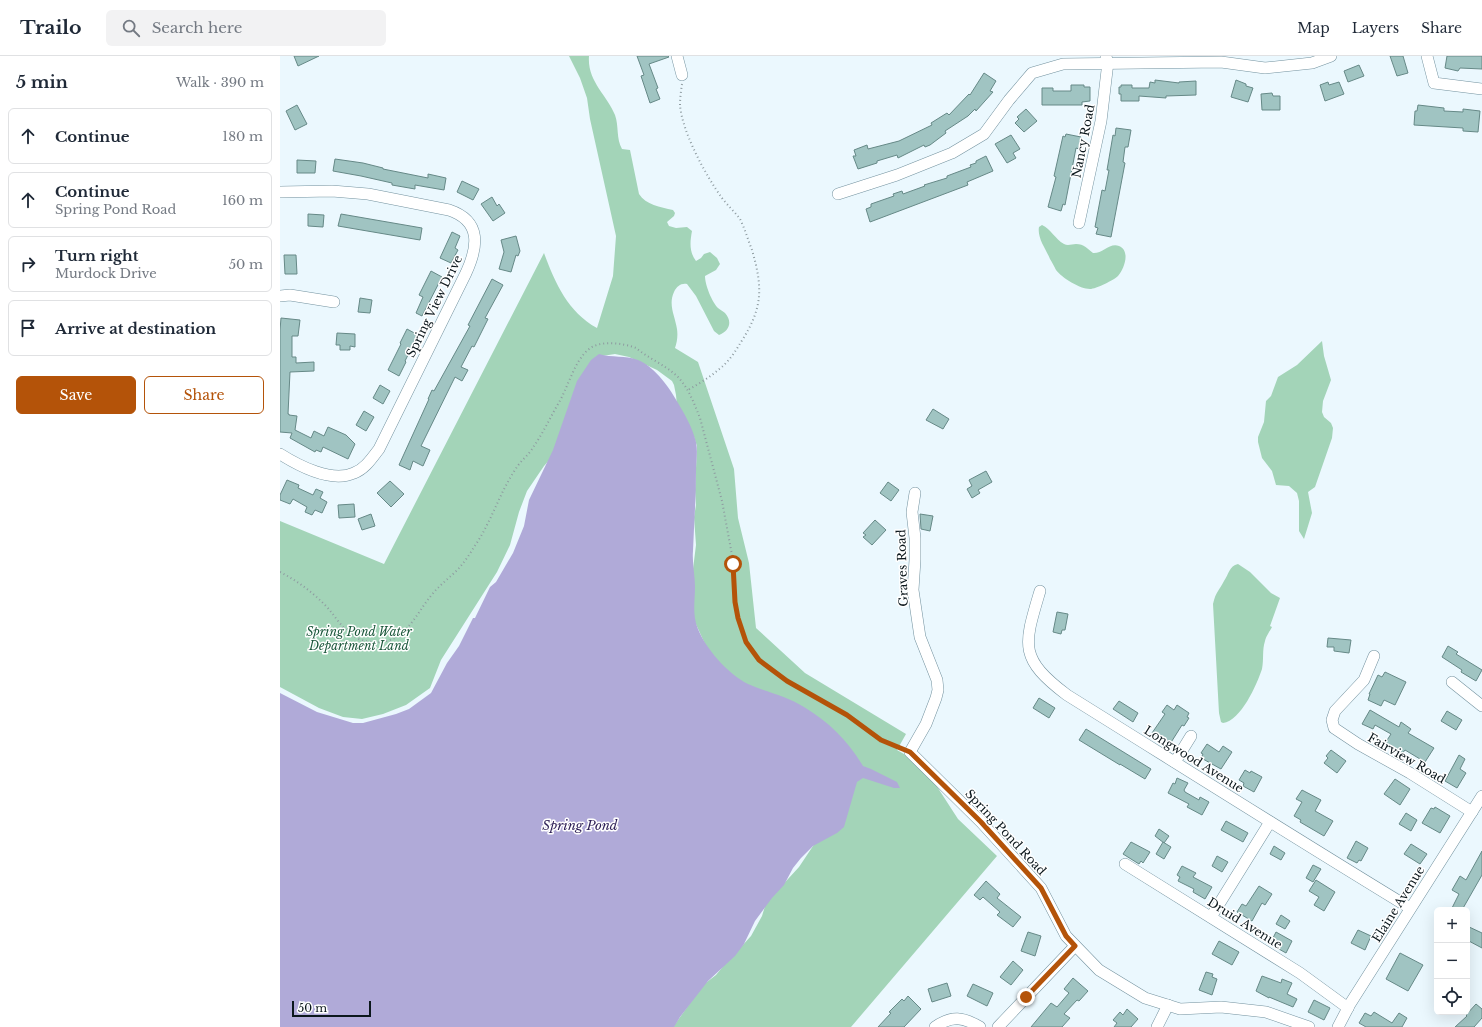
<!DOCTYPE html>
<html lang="en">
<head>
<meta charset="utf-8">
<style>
  body { margin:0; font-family:"Libre Baskerville",serif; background:#f2f2f3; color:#1f2937 }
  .controls { position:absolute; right:12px; bottom:12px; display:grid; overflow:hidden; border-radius:6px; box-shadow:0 4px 16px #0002 }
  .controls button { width:36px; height:36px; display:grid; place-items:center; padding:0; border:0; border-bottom:1px solid #e0e1e3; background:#fff; color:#1f2937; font:20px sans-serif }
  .scale { position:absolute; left:12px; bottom:10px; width:79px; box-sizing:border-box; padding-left:4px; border:2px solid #0b171c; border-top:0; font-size:11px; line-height:14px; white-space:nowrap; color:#0b171c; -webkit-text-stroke:3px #fff; paint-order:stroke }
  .stop { position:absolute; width:12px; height:12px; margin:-9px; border:3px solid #b45309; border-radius:50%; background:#fff }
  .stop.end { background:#b45309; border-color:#fff; box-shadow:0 1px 4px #0008 }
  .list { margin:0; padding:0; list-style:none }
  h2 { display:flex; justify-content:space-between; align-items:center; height:52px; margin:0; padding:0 16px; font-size:17px }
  h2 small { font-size:13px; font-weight:400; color:#747a83 }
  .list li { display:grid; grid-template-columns:26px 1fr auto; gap:12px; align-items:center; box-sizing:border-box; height:56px; margin:0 8px 8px; padding:0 8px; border:1px solid #e0e1e3; border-radius:6px }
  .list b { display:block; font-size:15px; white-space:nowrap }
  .list p { margin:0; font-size:13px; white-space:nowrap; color:#747a83 }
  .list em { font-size:13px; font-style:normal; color:#747a83 }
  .actions { display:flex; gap:8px; padding:12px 16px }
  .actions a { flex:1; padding:9px 0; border:1px solid #b45309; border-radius:6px; text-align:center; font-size:14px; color:#b45309 }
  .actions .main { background:#b45309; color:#fff }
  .icon { flex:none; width:22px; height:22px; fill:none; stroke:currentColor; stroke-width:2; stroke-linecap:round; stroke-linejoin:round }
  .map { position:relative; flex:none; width:1202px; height:971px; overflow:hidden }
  header { display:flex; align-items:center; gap:24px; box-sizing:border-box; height:56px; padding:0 20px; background:#fff; border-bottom:1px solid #e0e1e3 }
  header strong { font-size:19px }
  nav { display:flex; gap:22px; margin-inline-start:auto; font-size:14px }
  .search { width:280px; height:36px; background:#f2f2f3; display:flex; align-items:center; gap:10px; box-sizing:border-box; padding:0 14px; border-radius:6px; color:#747a83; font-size:15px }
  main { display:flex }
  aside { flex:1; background:#fff }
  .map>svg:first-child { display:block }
  .green { fill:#a3d4b8 }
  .water { fill:#b0aad8 }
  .building { fill:#a0c4c2; stroke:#668987 }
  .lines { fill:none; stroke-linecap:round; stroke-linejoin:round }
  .street-casing { stroke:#73929f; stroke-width:12 }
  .path { stroke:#8e9ba0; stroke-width:2; stroke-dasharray:1 3; stroke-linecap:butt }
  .street { stroke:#fff; stroke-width:11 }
  .route { stroke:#b45309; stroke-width:5 }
  .labels { text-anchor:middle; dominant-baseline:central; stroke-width:3; stroke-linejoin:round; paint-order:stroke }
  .street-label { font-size:12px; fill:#0b171c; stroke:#fff }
  .park-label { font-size:12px; font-style:italic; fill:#1b573b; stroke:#fff }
  .water-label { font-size:13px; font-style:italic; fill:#2b1d54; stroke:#fff }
</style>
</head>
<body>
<header>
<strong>Trailo</strong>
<div class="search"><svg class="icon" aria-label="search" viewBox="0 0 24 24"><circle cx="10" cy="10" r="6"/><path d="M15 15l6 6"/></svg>Search here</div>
<nav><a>Map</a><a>Layers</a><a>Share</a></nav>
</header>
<main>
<aside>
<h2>5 min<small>Walk · 390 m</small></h2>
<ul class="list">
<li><svg class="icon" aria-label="ahead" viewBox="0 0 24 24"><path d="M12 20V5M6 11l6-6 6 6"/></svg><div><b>Continue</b></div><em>180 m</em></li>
<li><svg class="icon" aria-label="ahead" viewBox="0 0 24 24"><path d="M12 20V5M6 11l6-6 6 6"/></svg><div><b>Continue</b><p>Spring Pond Road</p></div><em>160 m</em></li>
<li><svg class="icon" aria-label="right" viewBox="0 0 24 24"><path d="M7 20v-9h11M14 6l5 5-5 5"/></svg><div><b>Turn right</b><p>Murdock Drive</p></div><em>50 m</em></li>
<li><svg class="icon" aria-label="arrive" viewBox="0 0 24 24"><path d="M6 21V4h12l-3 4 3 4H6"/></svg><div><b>Arrive at destination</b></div></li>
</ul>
<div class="actions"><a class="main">Save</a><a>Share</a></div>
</aside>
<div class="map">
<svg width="1202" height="971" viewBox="0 0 1202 971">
  <rect width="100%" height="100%" fill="#ebf8fe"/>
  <!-- green -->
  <g class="green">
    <path d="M289 0H309C307 25 327 39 335 59 339 70 336 83 342 93L350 94 359 138C366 149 380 151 393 154L395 157 394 160 387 166 389 170 396 172 407 171 412 175C410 186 409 196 416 205L421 202 424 198 430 196 437 202 440 208 436 214 425 220C425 229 432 246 438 252 440 254 443 255 445 257 453 266 449 275 439 279L434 275 416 240 407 228C401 227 397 230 394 236 388 249 395 260 397 273 398 280 397 286 395 292L418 306 454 413 458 462 469 507 476 572 525 617 626 678 617 694 643 709 678 763 717 800 571 971H393L423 929 436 919 454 897 461 891 471 880 482 860 486 847 519 811 535 787 442 625 414 564 411 529 416 489 414 461 416 449 415 434 417 390 414 381 397 350 396 339 394 329 392 325 377 314 349 301 335 298 322 300 286 365 271 402 264 410 247 435 239 456 230 489 217 516 161 604 150 632 126 649 103 658 82 663 63 661 39 652 0 631V465L104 508 264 197C275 227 288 256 317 272L333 220 336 180 310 63 307 42 300 22Z"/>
    <path d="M762 169C771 173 775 183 784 188 788 190 792 188 796 188 804 188 808 193 813 197 822 198 830 186 839 190 851 195 844 213 838 220 834 224 816 233 810 233 800 233 782 222 776 214 774 210 772 206 770 203 766 193 757 182 759 171Z"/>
    <path d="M1042 285 1044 300 1051 324 1043 345 1042 356 1044 361 1051 367 1053 372 1052 382 1035 431 1028 436 1032 457 1024 483 1019 475V445L1017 437 1009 430 996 429 992 415 982 402 978 386V381L984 366 986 345 991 340 998 321 1017 309Z"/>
    <path d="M958 508 970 516 991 537 1000 542 990 570 992 571C990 575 986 580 985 585 982 594 984 603 982 613 977 628 961 665 943 667L941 666 939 657 933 548C936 535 939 535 944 525 949 518 949 510 958 508Z"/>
  </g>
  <!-- water -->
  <path class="water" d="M319 298C332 302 345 299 358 304 373 310 387 328 395 342 404 357 412 370 416 386 418 395 416 406 416 416 416 442 414 468 413 495 412 507 415 519 415 531 415 545 412 559 418 573 426 593 448 618 468 628 486 636 507 640 524 651 549 666 568 685 583 710L591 713 617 726 620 732H614L583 722 577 726 564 771 557 777 533 790 521 802 513 812 504 829 492 842 475 865 464 888 455 900 428 925 400 961 394 971H0V637L37 656 73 667H83L116 658 129 653 151 637 167 607 179 590 193 562H195L210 531 216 526 233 497 244 470 249 444 273 394 297 325 311 304Z"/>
  <!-- building -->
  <g class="building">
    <path d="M14 0H39L18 10Z"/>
    <path d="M357 0H388L389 1 369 8 378 32 376 33 380 43 370 47 361 20 364 19Z"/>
    <path d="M1110 0H1123L1128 17 1117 20Z"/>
    <path d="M1167 0H1202V13L1180 12 1178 15 1165 12Z"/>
    <path d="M1079 9 1084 20 1068 26 1064 15Z"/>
    <path d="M704 17 716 25 710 35 713 36 696 55 695 53 688 60 665 75 666 77 650 89 645 91 644 89 618 102 617 99 597 105V107L578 113 573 100H576L574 94 587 89 588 93 619 85 652 69 651 67 667 57 669 59 689 38 690 39Z"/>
    <path d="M875 24 899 27V26L916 25V39L886 40V42L859 40V45H841V38H839V31H841V29H852V32H869L870 26 875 27Z"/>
    <path d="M956 24 966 28V30L973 32 968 46 951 41Z"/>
    <path d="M1048 26 1049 29 1059 26 1064 38 1045 45 1040 29Z"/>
    <path d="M791 29H804V31H810V45L802 46V49H762V32H773V35H791Z"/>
    <path d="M992 37 993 40H1000V54H982L981 38Z"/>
    <path d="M17 49 27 68 15 74 6 55Z"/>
    <path d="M1138 49 1164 52V55L1183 56V53L1200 55 1198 76 1183 75V72L1134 69 1135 55H1137Z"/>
    <path d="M746 53 757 65 744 76 735 67 739 63 737 61Z"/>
    <path d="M836 72 851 74 848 91H845L843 106 845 107 831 181 816 178 818 172 815 171 822 134 825 135 829 114H827L833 79 835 80Z"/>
    <path d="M786 78 801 81 799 93 796 92 785 149 783 148 781 155 768 151 776 121 774 120 783 80 785 81Z"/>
    <path d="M731 79 740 93 733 97 736 102 727 107 715 88Z"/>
    <path d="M706 100 713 115 687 126 688 129 590 166 586 153 591 151V148L614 140 613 138 622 135 623 138 645 130 644 129 667 122V120L691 111 690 109 696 107V105Z"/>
    <path d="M55 103 83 107 103 112V113L148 122V118L166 122 164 134 135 129V133L112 129V127L81 120 53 115Z"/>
    <path d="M17 104 36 105 35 117H17Z"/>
    <path d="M182 125 199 133 193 144 177 136Z"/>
    <path d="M212 141 217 150 219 148 225 157 213 165 201 148Z"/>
    <path d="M28 158 44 159 43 171 28 170Z"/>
    <path d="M61 158 142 172 140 184 58 170Z"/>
    <path d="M172 176 180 180 175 192 178 194 171 207 160 202Z"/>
    <path d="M236 180 240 195 238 200 236 199 231 216 219 213 224 196 221 184Z"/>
    <path d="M4 199H16L17 218H5Z"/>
    <path d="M151 215 162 221 142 260 136 257 143 241 139 239Z"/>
    <path d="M212 223 223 229 205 262 208 263 194 291 192 290 181 311 188 314 182 325 175 321 141 390 150 394 143 410 133 405 130 414 119 409 149 343H148L152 334 154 335 190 270 188 269Z"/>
    <path d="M80 242 92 244 90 257 78 256Z"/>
    <path d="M1 262 20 264 18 280H12V301H16V307L34 306V315L10 316 8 358H9V359L17 360 15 374 31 382 34 375 44 380 48 371 66 379 75 388 68 403 43 391 41 396 36 394 35 396 10 382 12 377 0 376V274Z"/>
    <path d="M127 273 138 279 125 305 126 306 119 320 108 314 121 288 120 287Z"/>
    <path d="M57 277 75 278V291L70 290V294H60V289H56Z"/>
    <path d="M100 329 110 335 103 348 93 342Z"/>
    <path d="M653 353 669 363 663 373 646 364Z"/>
    <path d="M84 355 94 361 86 375 76 369Z"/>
    <path d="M706 415 712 426 698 434 700 437 692 442 687 433 692 430 689 424Z"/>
    <path d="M7 424 19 429 18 432 33 439 36 433 43 436 40 442 47 446 42 457 35 454 32 459 25 456 27 451 13 443 10 448 0 444V439Z"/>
    <path d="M110 425 124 438 111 451 97 437Z"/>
    <path d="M608 426 619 434 611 445 600 437Z"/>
    <path d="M74 448 75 461 59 462 58 449Z"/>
    <path d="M91 458 95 470 82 474 78 463Z"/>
    <path d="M640 458 653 460 650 475 641 473Z"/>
    <path d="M595 464 606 474 592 489 583 481 586 479 583 477Z"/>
    <path d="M777 556 788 558 785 574H782L781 578 773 576Z"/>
    <path d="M1048 582 1071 584 1069 597 1054 595V591H1047Z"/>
    <path d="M1168 590 1178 596 1176 598 1202 614 1196 625 1181 616 1182 614 1162 601Z"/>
    <path d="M1105 616 1126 626 1115 649 1104 644 1101 650 1088 644 1090 638H1089L1098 619 1102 621Z"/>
    <path d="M759 642 775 652 769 662 753 652Z"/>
    <path d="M839 645 858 657 853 666 833 653Z"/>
    <path d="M887 649 894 654 897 649 909 657 907 661 909 662 904 670 902 669 890 688 872 677 885 658 882 656Z"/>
    <path d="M1090 654 1119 671 1121 666 1131 673 1128 677 1154 692 1145 706 1125 694 1121 699 1104 689 1111 678 1095 669 1093 673 1082 668Z"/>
    <path d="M1167 655 1182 664 1176 674 1161 665Z"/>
    <path d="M806 673 871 713 865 723 840 708V709L799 684Z"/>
    <path d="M927 688 939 696 943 690 952 696 941 713 923 703 924 702 922 700 923 698 921 697Z"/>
    <path d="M1051 694 1066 705 1057 717 1044 707 1048 702 1046 700Z"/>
    <path d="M1179 699 1185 703 1180 713 1186 717 1177 732 1165 725Z"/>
    <path d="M965 714 970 717 971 715 982 721 974 736 963 730 964 727 959 724Z"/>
    <path d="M897 722 908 727 904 734 905 736 919 744 920 741 929 746 922 759 907 751 909 748 888 737 893 727 895 728Z"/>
    <path d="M1115 723 1130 733 1120 749 1104 738Z"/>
    <path d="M1022 734 1041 744 1035 755 1053 765 1044 780 1020 766 1021 764 1014 760 1022 746 1016 743Z"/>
    <path d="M1155 751 1170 760 1160 777 1142 767 1151 752 1154 753Z"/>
    <path d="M1126 757 1137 764 1131 775 1119 768Z"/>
    <path d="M946 765 968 777 963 786 941 774Z"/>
    <path d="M879 773 889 780 884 787 875 780Z"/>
    <path d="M1076 785 1088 792 1081 805 1079 804 1077 807 1067 802Z"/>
    <path d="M851 786 870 796 863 807 861 805 859 808 843 798Z"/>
    <path d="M883 786 891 791 884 803 876 798Z"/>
    <path d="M1131 788 1147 798 1140 808 1124 798Z"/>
    <path d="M994 790 1005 797 1001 804 990 798Z"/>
    <path d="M1202 795V819L1182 854H1171L1179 838 1172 834 1180 820 1186 824Z"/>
    <path d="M937 800 948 806 942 816 932 810Z"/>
    <path d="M1033 809 1041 813 1033 826 1026 822Z"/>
    <path d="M902 810 916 817 913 821 932 831 925 843 913 836 914 833 898 825 900 821 897 819Z"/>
    <path d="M1036 824 1055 836 1044 855 1034 849 1039 841 1029 835Z"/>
    <path d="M706 825 720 838 717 842 741 861 733 871 717 859 720 856 703 841 700 844 694 839Z"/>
    <path d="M979 830 992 838 985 849 982 847 972 865 957 856 962 848 966 850Z"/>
    <path d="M1001 859 1010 865 1005 873 996 868Z"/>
    <path d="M1187 870 1202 877V892L1187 884Z"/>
    <path d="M1078 874 1091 880 1085 894 1071 887Z"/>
    <path d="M748 876 761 880 755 900 741 895Z"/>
    <path d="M996 876 1012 885 1006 897 990 888Z"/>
    <path d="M939 885 959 896 952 909 932 898Z"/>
    <path d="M1120 897 1143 909 1128 935 1106 923Z"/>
    <path d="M733 905 743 914 731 929 720 921Z"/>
    <path d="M926 916 933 918 932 921 937 923 932 939 919 934Z"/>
    <path d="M982 920 1001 927 1002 923 1012 927 1007 938 1017 943 1013 951 989 941V942L976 935Z"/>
    <path d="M793 922 808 935 799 945 797 944 784 958 790 962 782 971H751L771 947 777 951 789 937 784 933Z"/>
    <path d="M667 927 671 940 652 946 648 933Z"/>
    <path d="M693 928 713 937 707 950 687 940Z"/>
    <path d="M628 940 641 953 624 971H598L611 957 609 956 622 943 624 945Z"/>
    <path d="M1034 944 1050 952 1044 964 1028 956Z"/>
    <path d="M1196 948 1202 953V962L1194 971H1175L1187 960 1186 959Z"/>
    <path d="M847 953 858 963 851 971H834L837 967 833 964 840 956 843 959Z"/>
    <path d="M1094 956 1112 967 1119 957 1127 962 1122 971H1086L1079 967 1085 957 1091 960Z"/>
  </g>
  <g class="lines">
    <!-- street casing -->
    <g class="street-casing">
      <g id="street">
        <path d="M397 0 402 19"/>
        <path d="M1147 0 1154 27 1202 33"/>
        <path d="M0 136 52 135 88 138 169 154C202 165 198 191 186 217L99 393C92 402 85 413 74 417 52 427 19 410 0 398"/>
        <path d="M558 138 617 119 672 97 704 78 729 44 752 17 783 8 941 6 985 12 1032 7 1051 0"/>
        <path d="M799 167 821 65 828 6 826 1"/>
        <path d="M0 240 10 239 54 246"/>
        <path d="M635 437 632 456 635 482V504L633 534 640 581 657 624 658 634 656 642 646 668 630 696 701 766 761 832 786 880 819 914 865 942 900 953 941 951 986 956 1029 971"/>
        <path d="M760 535C744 589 738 602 787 639 901 710 1015 782 1130 852"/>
        <path d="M1094 600 1084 624 1055 655 1052 664 1054 672 1078 688 1130 717 1192 756"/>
        <path d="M1172 626 1202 650"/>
        <path d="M895 706 911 680"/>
        <path d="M845 808 1020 917 1068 952"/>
        <path d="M931 861 990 766"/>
        <path d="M655 971C672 959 683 961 700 971"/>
        <path d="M718 971 795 890"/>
        <path d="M877 971 888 949"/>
        <path d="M1058 971 1070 948 1202 740"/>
      </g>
    </g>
    <!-- path -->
    <g class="path">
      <path d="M402 28C401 35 400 42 400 49 402 76 426 120 442 142 448 150 455 156 460 163 465 173 468 184 472 194 483 232 483 252 461 286 455 296 448 307 438 314 429 322 418 328 408 334"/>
      <path d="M0 516C16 524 31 535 44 548 60 564 66 584 92 586 124 589 134 561 150 541 159 529 171 521 180 511 185 505 190 498 194 491 211 467 219 438 235 414 240 405 249 399 254 390 263 377 270 362 278 348 288 332 294 305 309 293 320 284 343 287 356 292 368 302 385 309 397 320 408 331 414 347 420 362L442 445 452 499 455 546 458 562 466 586 479 604 507 625 567 659 601 684 620 693"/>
    </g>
    <!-- street -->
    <use href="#street" class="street"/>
  </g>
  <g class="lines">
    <!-- route -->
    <path class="route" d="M453 508 455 546 458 562 466 586 479 604 507 625 567 659 601 684 630 696 701 766 761 832 786 880 795 890 746 941"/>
  </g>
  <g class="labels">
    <!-- street labels -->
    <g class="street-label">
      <text transform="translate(803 85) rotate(-79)">Nancy Road</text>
      <text transform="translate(154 250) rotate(-64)">Spring View Drive</text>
      <text transform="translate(622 512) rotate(-92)">Graves Road</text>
      <text transform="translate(1127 702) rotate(30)">Fairview Road</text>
      <text transform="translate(914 703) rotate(32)">Longwood Avenue</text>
      <text transform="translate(726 776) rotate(47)">Spring Pond Road</text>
      <text transform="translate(1118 848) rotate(-58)">Elaine Avenue</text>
      <text transform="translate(965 867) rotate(32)">Druid Avenue</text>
    </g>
    <!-- park labels -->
    <g class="park-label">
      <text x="79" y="575">Spring Pond Water<tspan x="79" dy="14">Department Land</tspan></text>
    </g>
    <!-- water labels -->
    <g class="water-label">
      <text x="300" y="769">Spring Pond</text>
    </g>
  </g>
</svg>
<div class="controls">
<button>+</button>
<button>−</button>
<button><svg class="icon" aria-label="locate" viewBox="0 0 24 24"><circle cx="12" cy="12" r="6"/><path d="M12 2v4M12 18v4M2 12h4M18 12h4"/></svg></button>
</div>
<div class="scale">50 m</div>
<div class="stop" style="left:453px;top:508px"></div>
<div class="stop end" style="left:746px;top:941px"></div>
</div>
</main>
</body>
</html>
